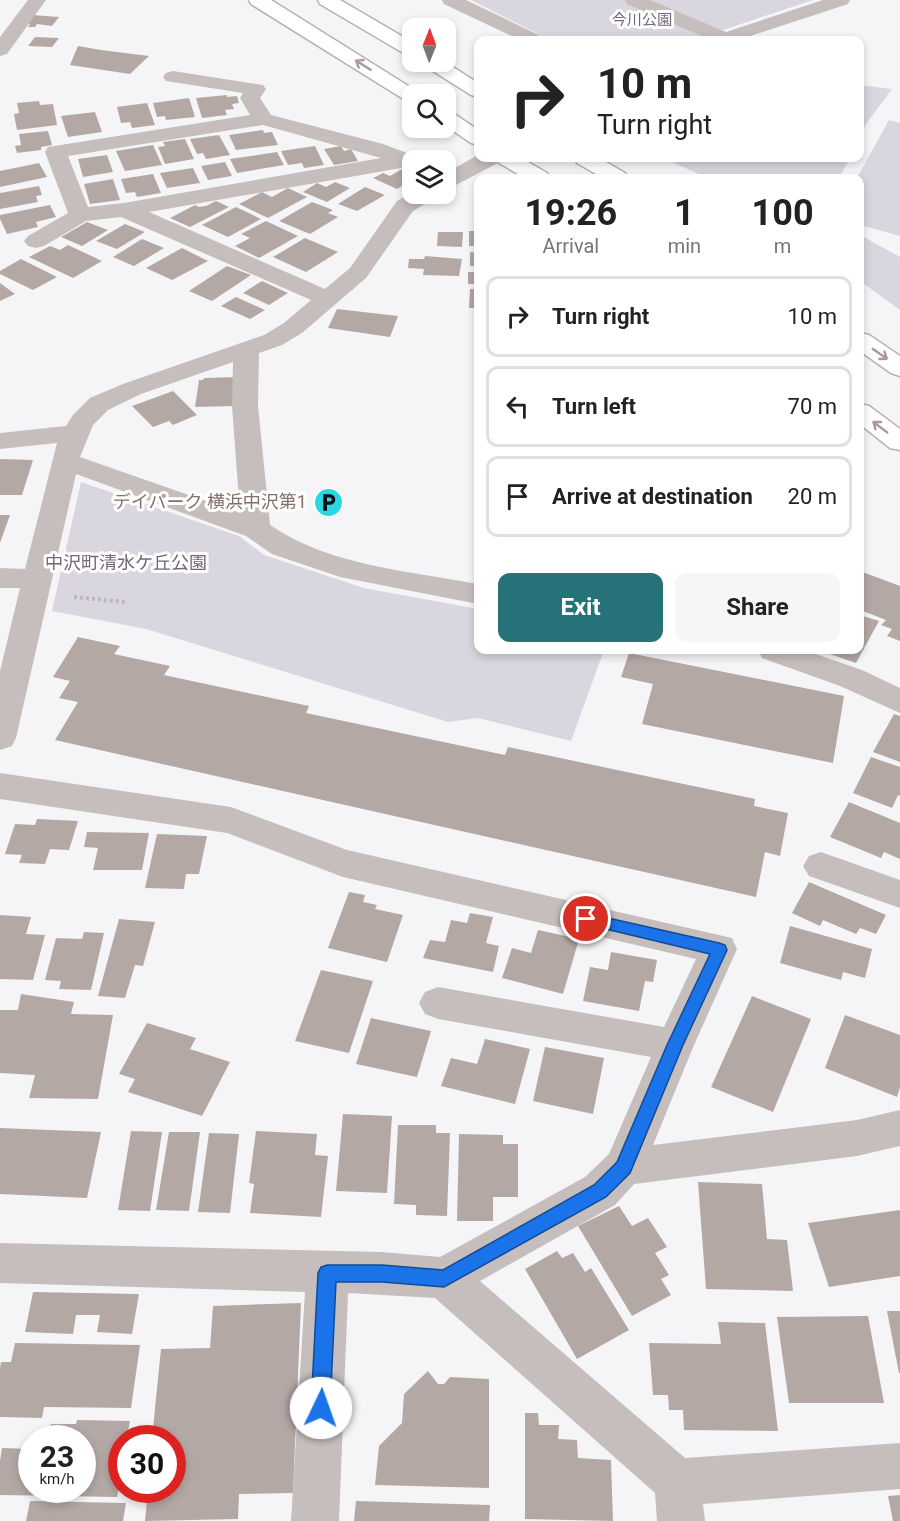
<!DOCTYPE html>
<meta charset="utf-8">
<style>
:root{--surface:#fff;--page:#f6f6f6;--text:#222;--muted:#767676;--line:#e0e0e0;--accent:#257379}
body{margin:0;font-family:Roboto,"Noto Sans JP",sans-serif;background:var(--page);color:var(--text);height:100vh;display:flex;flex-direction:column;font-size:22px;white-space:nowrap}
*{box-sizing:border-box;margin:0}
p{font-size:20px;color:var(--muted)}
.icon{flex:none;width:33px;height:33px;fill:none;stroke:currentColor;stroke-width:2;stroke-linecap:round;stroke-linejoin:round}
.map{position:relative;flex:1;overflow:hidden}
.drawer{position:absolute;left:474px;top:174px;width:390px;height:480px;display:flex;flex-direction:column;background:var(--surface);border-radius:12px;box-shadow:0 3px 9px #0003}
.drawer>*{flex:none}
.top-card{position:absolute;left:474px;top:36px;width:390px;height:126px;border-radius:12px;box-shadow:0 3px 9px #0003;background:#fff;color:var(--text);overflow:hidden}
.needle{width:39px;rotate:1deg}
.controls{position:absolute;left:402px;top:18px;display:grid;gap:12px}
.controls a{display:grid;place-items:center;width:54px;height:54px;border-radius:12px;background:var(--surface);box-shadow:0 3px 9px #0003;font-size:30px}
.speed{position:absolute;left:18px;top:1425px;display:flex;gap:12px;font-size:30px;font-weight:700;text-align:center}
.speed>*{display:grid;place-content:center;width:78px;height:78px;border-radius:50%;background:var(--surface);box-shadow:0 3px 9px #0003;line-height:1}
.speed small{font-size:15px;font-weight:400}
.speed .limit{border:9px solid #d22;background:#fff;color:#111}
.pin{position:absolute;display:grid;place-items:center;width:51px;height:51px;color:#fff;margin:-26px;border:3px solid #fff;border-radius:50%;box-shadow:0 2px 6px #0007}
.me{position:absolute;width:66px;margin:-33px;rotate:3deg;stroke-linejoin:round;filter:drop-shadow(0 0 4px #0008)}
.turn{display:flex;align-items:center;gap:21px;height:126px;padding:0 24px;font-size:27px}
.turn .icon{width:78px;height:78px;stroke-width:2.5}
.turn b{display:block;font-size:42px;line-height:51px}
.eta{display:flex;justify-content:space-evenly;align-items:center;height:102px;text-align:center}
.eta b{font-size:36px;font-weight:700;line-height:42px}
.action{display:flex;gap:12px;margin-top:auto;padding:12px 24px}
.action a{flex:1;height:69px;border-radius:12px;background:var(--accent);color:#fff;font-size:24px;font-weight:700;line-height:69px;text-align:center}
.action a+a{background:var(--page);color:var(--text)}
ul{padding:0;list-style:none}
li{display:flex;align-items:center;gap:18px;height:81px;margin:0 12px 9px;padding:0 12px;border:3px solid var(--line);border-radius:12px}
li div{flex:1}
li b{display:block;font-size:22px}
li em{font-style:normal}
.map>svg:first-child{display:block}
</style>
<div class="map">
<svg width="900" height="1521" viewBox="0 0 900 1521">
<rect width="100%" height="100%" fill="#f5f5f8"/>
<!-- green -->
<g fill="#dad6df">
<polygon points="471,0 813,0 693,40 550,40"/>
<polygon points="860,85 892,89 866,124 860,137"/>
<polygon points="889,120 900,123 900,236 860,225 860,178 857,178"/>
<polygon points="663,158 850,158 839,178 708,178"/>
<polygon points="860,235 900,257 900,310 860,281"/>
<polygon points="81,482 239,536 264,555 364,588 478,609 478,650 604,650 571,741 478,718 448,722 146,629 52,611"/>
</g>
<!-- building -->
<g fill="#b4a8a5">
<polygon points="32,15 59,17 52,26 37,24 35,27 28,27 30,24 25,24"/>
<polygon points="35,37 59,38 52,47 28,46"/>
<polygon points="78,46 101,50 149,56 130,74 70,65"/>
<polygon points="227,95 227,97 237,96 239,103 232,104 234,109 225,110 227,115 202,118 196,98"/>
<polygon points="189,98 195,117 166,120 165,116 157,117 153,103"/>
<polygon points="39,101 40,105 53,104 57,125 17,130 14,114 19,113 17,103"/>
<polygon points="147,103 155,125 132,128 130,122 121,123 117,107"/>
<polygon points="95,112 102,132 68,137 61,116"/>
<polygon points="263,130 264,133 272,132 278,145 236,150 229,135"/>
<polygon points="48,131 52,145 41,147 41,150 17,153 15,146 21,145 19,134"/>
<polygon points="219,135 230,155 206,159 203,153 197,154 190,139"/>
<polygon points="185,139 194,159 165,164 158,147 165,146 163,142"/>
<polygon points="153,145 162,165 125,171 116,151"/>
<polygon points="315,146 324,165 304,168 302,163 288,165 281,151"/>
<polygon points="341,146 344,151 351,149 358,161 334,165 324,149"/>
<polygon points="277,152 284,165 237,173 230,159"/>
<polygon points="107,155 113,172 83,177 78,159"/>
<polygon points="225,162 232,176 208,180 201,166"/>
<polygon points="39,163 47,177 0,187 0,171"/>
<polygon points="193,168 200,183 167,188 160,173"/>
<polygon points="402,169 412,173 412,180 397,189 373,178 383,173 390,176"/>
<polygon points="153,174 161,193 137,197 135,192 126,193 121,179"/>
<polygon points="113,179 120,200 90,204 84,184"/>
<polygon points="335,182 350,188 327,202 303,192 317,183 326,187"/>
<polygon points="39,186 42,195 36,196 38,202 0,209 0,193"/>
<polygon points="365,187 385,195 357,211 338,204"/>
<polygon points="288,188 307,197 268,218 239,204 262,192 272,197"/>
<polygon points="216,201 229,207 190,227 170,218 195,205 199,207 206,206"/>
<polygon points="312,202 333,210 328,213 338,217 310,234 279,221"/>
<polygon points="50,205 56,217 36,222 38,227 7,234 0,219 0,215"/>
<polygon points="236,207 261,219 228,237 202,225"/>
<polygon points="266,221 298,236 259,258 235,246 250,238 241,234"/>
<polygon points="87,222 108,230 82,246 61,237"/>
<polygon points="125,224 145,232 117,249 96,241"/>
<rect x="469" y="231" width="9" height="15"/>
<polygon points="438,232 463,232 462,247 437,246"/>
<polygon points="305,238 338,252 306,272 273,257"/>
<polygon points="142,239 164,248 134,266 113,257"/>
<polygon points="68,245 102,261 73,278 29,257 50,246 60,250"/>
<polygon points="182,248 208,261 172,280 146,268"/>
<polygon points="470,252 478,253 478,266 470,266"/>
<polygon points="425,256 462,259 459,276 423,275 424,269 408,268 409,259 424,259"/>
<polygon points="21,259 57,277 33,290 0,274 0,271"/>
<polygon points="227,266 251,275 212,301 189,291"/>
<rect x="468" y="272" width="10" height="12"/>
<polygon points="262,281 288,293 269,305 243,293"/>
<polygon points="0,283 15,294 0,301"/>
<polygon points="470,289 478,289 478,308 469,308"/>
<polygon points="236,297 265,310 250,319 221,306"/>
<polygon points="337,309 398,316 390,337 328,328"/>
<polygon points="238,377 234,406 195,407 199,380 203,380 204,378"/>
<polygon points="173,391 197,415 173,425 169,421 153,427 132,406"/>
<polygon points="0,459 33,460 22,495 0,495"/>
<polygon points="0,515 10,515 0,543"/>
<polygon points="860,571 900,586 900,641 887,636 892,629 881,625 886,620 860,610"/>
<polygon points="860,615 879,621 856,663 818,650 860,650"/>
<polygon points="78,637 120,646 114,654 170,666 164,675 309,706 306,713 505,755 508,747 755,799 754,806 788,813 780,856 765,852 756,897 55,740 78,702 59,698 70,681 53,677"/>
<polygon points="629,653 844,696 833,763 642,724 653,684 621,677"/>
<polygon points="894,714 900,716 900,762 873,752"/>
<polygon points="871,757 900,767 900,796 898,795 892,808 853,793"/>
<polygon points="849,802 900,823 900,859 884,852 881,858 830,837"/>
<polygon points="37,819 78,821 69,850 50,849 45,864 19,863 22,855 5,854 15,824 35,825"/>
<polygon points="87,832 149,833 142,870 93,870 98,848 84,847"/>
<polygon points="157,834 207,836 199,874 186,874 184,889 145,888"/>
<polygon points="809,882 886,915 876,934 860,928 856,934 823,920 820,926 792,913"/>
<polygon points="349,892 365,895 363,902 377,905 375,909 403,915 387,962 328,948"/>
<polygon points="470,913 493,917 486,943 499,946 493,972 423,958 430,940 445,942 451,920 467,923"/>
<polygon points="0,915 31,917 26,934 45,935 33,980 0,979"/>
<polygon points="119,919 155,922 143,966 135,965 125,998 98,996"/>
<polygon points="790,926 872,949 865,978 843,972 841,980 780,963"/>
<polygon points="538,930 579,939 563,994 502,978 512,948 531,953"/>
<polygon points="84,932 104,933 91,990 59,989 61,981 45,980 56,938 82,939"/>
<polygon points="611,952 657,960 653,982 645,981 639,1011 583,1001 590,967 608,970"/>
<polygon points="321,970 373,981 349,1053 295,1041"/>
<polygon points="21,994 74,1002 71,1014 113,1015 98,1099 29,1098 35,1075 0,1073 0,1010 18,1010"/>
<polygon points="752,996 811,1019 773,1112 711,1087"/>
<polygon points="845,1015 900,1035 900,1087 897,1097 825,1068"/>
<polygon points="371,1018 431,1031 417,1077 356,1064"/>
<polygon points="147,1023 196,1038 190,1049 230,1062 202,1116 128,1092 135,1079 119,1074"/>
<polygon points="485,1039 530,1049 515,1104 441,1086 451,1058 477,1064"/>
<polygon points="545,1047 604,1058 593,1114 533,1101"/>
<polygon points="343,1114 392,1116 387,1193 336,1191"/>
<polygon points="398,1125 436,1125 436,1133 450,1133 447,1216 416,1215 416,1205 394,1204"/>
<polygon points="0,1128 101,1132 87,1198 0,1194"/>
<polygon points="131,1131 162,1132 150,1211 118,1210"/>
<polygon points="256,1131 317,1134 315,1155 328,1156 321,1217 250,1213 254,1184 249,1183"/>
<polygon points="169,1132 200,1132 189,1211 156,1210"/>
<polygon points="209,1133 239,1134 230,1213 198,1212"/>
<polygon points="459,1134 503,1135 503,1144 518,1144 518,1197 493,1197 493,1221 457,1221"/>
<polygon points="698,1182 762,1184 767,1239 787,1240 793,1291 706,1289"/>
<polygon points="619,1206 632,1226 648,1218 667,1247 655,1253 669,1275 661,1279 671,1295 632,1316 578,1226"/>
<polygon points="900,1210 900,1276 829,1287 808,1223"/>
<polygon points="557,1251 562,1258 573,1253 585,1272 591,1268 629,1330 577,1359 525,1269"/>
<polygon points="33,1292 139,1294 132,1334 97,1332 100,1315 76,1315 73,1334 25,1332"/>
<polygon points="301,1303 293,1493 239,1494 238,1519 145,1521 148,1490 172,1490 172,1438 152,1438 161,1349 210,1348 213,1306"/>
<polygon points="887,1311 900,1311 900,1373 899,1373"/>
<polygon points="868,1316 884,1403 789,1403 777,1317"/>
<polygon points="718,1322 765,1323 778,1431 684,1430 683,1410 669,1410 668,1395 653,1395 649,1343 721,1344"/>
<polygon points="15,1343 140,1345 131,1408 44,1407 42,1418 0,1417 0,1368 1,1362 11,1362"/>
<polygon points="428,1371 438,1384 444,1384 450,1377 489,1379 489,1488 375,1485 379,1446 402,1423 404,1394"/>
<polygon points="525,1413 538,1413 539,1425 559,1425 558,1439 577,1440 578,1458 611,1460 613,1521 525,1519"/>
<polygon points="77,1420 130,1421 127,1438 122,1438 122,1472 117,1497 0,1495 0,1461 2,1448 32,1449 32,1490 82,1490 82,1438 48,1438 51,1424 76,1424"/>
<polygon points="900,1495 900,1521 893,1521 888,1496"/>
<polygon points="30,1501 126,1503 123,1521 26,1521"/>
<polygon points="356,1501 490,1505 489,1521 354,1521"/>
</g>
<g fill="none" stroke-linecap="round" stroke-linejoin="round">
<defs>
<g id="highway">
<polygon points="249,0 271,0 421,94 412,94 412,102 405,100 251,4"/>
<polygon points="318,0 340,0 412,42 412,56 405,54 320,4"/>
<polygon points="423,62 445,62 478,83 478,97 471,95 425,66"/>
<polygon points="446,111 453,113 478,130 478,145 471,143 446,126"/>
<polygon points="497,158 521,158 547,173 550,178 525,178 499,163"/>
<polygon points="575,158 599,158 625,173 628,178 603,178 577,163"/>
<polygon points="860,333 869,335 900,356 900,376 891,373 860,351"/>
<polygon points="860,404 869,406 900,429 900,450 890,448 860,424"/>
</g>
</defs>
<!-- highway casing -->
<use href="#highway" stroke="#b8b2b0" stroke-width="3"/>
<!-- path -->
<polyline stroke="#bdb8b7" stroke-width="4" stroke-dasharray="3 3" stroke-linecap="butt" points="74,597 125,602"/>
<!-- minor -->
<g fill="#c5bebc" fill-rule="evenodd">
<polygon points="28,0 46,0 7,54 0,56 0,37"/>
<polygon points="442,0 466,0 541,36 544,40 520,40 444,4"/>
<polygon points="625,0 650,0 726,32 823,0 850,0 848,4 738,40 711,40 627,4"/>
<path d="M173,71L263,85L266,89L260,98L271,115L383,144L415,156L417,160H412V166L407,167L149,212L325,289L350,268L397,201L412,192L437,194L434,199L413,211L366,278L302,333L282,345L259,353L258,406L270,525C330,566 409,571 478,584V604L340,577L272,554L246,536L76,474L16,738L12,746L0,750V671L20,588H0V568L25,569L57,443L0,449V433L66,426L73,415L90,398L123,384L264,335L284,323L311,300L121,217L86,221L44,246L36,248L28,246L24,241L28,236L68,213L45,152L48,147L250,115L240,98L243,93L166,81L163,77L166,73ZM263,125L381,158L124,203L88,207L68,156ZM233,362L232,406L240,513L80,457L93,425L108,410L141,394Z"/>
<polygon points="478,155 478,158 501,158 498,163 454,186 446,187 446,173"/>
<polygon points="758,650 804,650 862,670 900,688 900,713 840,686 762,658"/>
<polygon points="0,773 231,807 347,850 732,938 737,949 694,1045 653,1145 857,1120 900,1110 900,1146 857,1156 634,1184 615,1205 480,1281 685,1458 900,1443 900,1489 703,1504 705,1521 657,1521 655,1493 435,1298 348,1293 339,1521 291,1521 305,1292 0,1283 0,1243 382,1252 440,1257 585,1177 609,1154 651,1057 438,1019 425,1014 419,1003 425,992 438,987 664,1027 696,959 343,877 227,833 0,799"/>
<polygon points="821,852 900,880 900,908 809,876 803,866 809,856"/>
</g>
<!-- highway -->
<use href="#highway" fill="#fff" fill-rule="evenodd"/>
</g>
<!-- one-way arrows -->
<defs><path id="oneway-shaft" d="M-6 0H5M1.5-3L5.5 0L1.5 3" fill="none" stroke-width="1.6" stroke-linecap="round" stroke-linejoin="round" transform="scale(1.5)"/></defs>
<g stroke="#aa9a95">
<use href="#oneway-shaft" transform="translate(363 65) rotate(-148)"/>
<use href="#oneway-shaft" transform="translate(880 354) rotate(35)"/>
<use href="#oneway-shaft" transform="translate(880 427) rotate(-143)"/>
</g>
<!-- route -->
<polygon fill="#1a73e8" stroke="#114b97" stroke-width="1.5" points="586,913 719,943 725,945 727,950 683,1045 630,1173 606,1197 444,1287 382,1282 336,1282 330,1408 327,1415 321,1418 314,1415 311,1408 318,1273 321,1267 327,1265 382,1265 443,1270 594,1185 617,1162 667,1045 710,954 581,923 579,919 581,915"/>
<!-- icons -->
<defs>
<symbol id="parking-disc" viewBox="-11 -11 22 22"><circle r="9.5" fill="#29d7e3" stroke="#fff"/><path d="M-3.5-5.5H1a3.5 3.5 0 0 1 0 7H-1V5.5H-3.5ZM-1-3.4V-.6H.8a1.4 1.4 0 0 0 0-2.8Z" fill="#111"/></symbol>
</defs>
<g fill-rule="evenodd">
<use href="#parking-disc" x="312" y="486" width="33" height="33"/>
</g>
<g text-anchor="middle" stroke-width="6" stroke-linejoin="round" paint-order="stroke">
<!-- far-park labels -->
<g font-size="15" fill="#74657d" stroke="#fff">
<text x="642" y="25">今川公園</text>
</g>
<!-- poi labels -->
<g font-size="18" fill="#866f67" stroke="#fff" text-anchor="end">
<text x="307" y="508">デイパーク 横浜中沢第1</text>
</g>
<!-- park labels -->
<g font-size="18" fill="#74657d" stroke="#fff">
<text x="126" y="569">中沢町清水ケ丘公園</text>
</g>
</g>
</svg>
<div class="controls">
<a><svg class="needle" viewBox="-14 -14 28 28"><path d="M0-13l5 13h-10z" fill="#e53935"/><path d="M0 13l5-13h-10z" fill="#767676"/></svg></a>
<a><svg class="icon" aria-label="search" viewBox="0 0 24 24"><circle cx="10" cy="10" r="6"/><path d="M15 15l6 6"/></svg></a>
<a><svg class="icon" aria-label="layers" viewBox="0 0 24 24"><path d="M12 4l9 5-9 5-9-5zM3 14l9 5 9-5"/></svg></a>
</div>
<div class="speed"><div>23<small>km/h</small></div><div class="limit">30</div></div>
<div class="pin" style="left:586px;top:919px;background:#d93025"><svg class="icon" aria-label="arrive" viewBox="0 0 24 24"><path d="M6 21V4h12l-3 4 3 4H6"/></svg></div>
<svg class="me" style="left:321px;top:1408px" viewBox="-20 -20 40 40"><circle r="19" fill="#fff"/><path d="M0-13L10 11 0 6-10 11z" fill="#1a73e8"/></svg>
<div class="top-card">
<div class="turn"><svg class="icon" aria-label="right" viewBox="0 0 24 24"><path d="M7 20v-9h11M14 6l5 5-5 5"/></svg><div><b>10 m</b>Turn right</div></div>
</div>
<section class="drawer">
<div class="eta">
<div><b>19:26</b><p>Arrival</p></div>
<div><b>1</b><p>min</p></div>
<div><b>100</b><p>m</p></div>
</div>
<ul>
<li><svg class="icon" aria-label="right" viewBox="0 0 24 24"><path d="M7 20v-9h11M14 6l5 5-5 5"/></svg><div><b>Turn right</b></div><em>10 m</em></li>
<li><svg class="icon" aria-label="left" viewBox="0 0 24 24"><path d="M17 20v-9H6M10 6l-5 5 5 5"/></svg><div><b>Turn left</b></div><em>70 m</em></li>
<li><svg class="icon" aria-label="arrive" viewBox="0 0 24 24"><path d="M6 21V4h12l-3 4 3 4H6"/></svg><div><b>Arrive at destination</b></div><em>20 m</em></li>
</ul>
<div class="action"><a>Exit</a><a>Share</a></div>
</section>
</div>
